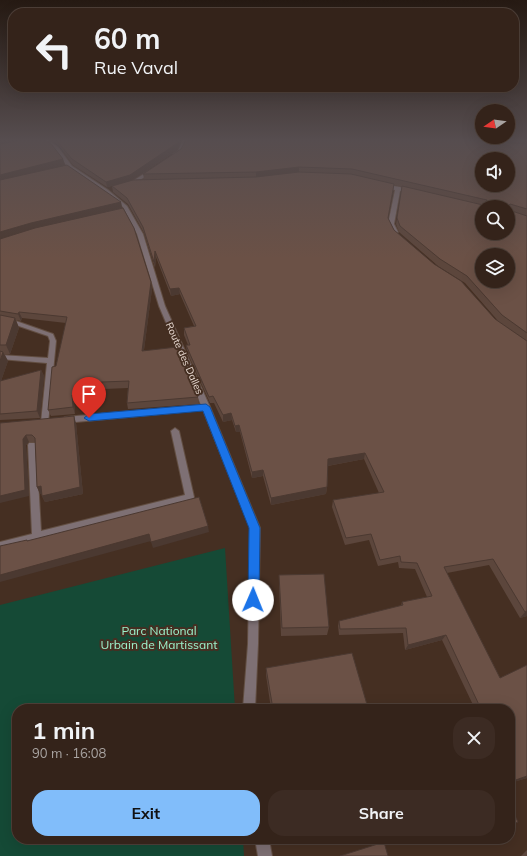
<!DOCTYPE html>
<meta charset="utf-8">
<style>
:root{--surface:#34231a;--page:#3c2b23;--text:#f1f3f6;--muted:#a9a4a2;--line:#4e4039;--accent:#81bdfa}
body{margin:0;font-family:Mulish,sans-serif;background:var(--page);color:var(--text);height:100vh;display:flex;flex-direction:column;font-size:15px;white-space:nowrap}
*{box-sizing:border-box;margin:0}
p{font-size:13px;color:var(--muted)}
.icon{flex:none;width:22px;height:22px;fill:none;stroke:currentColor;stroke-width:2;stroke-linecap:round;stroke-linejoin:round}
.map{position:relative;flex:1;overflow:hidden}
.side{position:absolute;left:12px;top:704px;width:503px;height:140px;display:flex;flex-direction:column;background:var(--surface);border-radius:16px;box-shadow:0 4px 16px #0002,0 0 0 1px var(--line)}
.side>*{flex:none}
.top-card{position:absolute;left:8px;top:8px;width:511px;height:84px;border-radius:16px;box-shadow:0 4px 16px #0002,0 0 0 1px var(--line);background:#34231a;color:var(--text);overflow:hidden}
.needle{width:26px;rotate:257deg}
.buttons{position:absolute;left:475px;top:104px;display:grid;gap:8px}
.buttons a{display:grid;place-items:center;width:40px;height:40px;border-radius:50%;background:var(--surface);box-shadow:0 4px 16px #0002,0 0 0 1px var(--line);font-size:20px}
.pin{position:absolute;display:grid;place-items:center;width:34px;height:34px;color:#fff;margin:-41px -17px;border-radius:50% 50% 50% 0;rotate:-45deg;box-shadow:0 0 4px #0007}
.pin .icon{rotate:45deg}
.me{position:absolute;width:44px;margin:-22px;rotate:1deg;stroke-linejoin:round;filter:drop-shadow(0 0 3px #0008)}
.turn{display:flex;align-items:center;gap:14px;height:84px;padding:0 20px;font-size:18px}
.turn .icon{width:52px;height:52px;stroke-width:2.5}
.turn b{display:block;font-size:28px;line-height:34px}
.round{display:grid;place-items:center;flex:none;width:42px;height:42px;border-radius:16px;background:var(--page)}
.head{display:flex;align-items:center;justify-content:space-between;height:68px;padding:0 20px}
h1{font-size:24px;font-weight:700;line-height:30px}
.primary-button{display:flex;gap:8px;margin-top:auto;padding:8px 20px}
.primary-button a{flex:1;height:46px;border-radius:16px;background:var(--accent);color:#111;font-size:16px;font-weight:700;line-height:46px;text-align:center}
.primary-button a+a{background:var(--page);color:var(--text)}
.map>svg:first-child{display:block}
</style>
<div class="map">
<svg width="527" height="856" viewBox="0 0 527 856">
<rect width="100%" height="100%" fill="#452f22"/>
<!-- green -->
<polygon fill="#154a36" points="225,548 235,709 17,709 17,839 243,839 244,856 0,856 0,605"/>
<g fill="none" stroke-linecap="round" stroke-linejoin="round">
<!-- river -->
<polygon fill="#102244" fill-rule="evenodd" points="56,140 89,140 86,145 48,157 0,168 0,154"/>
<defs>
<g id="street">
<polygon points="44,140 48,140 58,147 72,166 108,190 127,206 143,234 165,306 210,407 260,528 258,644 255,709 243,709 248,644 250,528 203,410 65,423 61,420 65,417 201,405 159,306 137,234 123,207 104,192 68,168 55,149"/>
<path d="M183,140H187C184,147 182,156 173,156V154L178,151Z"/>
<polygon points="150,170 154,171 132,185 128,184"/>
<polygon points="381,184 400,187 413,192 411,193 400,191 394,224 398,232 397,233 393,233 388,224 395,190 381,186"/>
<polygon points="0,318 16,321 53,334 56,341 48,424 42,424 41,422 47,363 0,359 0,355 48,358 50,341 48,336 13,324 0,322"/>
<polygon points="175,428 179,431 194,497 193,500 0,550 0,542 32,534 28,445 29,443 35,443 36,445 41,531 185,495 171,431"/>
<polygon points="255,839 269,839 272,856 258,856"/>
</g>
</defs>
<!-- street casing -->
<use href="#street" stroke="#624e42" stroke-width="2"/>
<!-- street -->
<use href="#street" fill="#7e7074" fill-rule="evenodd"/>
</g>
<!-- wall -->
<g fill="#5c463c" fill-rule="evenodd">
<polygon points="0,140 63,159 65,165 52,168 121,202 122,208 151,282 152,289 144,350 198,397 199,404 128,409 127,403 128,388 104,389 85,392 85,400 74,402 75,414 51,416 48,410 56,366 66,323 22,318 21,321 16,320 19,328 10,354 5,355 8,361 1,381 41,370 44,376 40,418 0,420"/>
<path d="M50,140H182L177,150L133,180L144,179L143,174L181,149L186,140H527V616L520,618L489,565L447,573L500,678L527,665V778L510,783V709H475L442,640L405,650L403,633L339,635L338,626L339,621L401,606L402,602L427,597L415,569L399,568L398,562L378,566L369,540L345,545L332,507L333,500L379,493L364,459L328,466L327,487L326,494L271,505L263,476L252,478L240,432H236L232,420L223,422L214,403H210L187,352L186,345H188L184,335V328L194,326L180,294L171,296L156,257L155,268L144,233L128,204L113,192L112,186L107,187L73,165L59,146ZM394,185L402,187L396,224L399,232L438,266L465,283L499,322L394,230L388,218Z"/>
<polygon points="0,423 76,423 83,494 45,502 42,496 42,493 40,494 37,487 35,442 29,442 26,445 29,496"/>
<polygon points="279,575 329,627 327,635 281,636 279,583"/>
<polygon points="266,668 368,708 367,709 271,709 266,675"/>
<polygon points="449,839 470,839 452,845"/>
<polygon points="527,850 527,856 521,856"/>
</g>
<!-- shaded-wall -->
<g fill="#4b3931">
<polygon points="0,140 35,140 0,144"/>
<polygon points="179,140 182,140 177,150 131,181 107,187 106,182"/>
<polygon points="63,159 65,165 0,181 0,175"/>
<polygon points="299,167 299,172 256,178 256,172"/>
<polygon points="121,202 122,208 0,239 0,232 31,223"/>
<polygon points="155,251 156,257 155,268 154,262"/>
<polygon points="151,282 152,289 143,357 142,351"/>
<polygon points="179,288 180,294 171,296 170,289"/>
<polygon points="19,312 22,318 21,321 18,314"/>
<polygon points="15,318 19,328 10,354 6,345"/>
<polygon points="3,352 8,361 1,381 0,380 0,361"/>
<polygon points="41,370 44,376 40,418 37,411"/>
<polygon points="102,382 104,389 85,392 85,400 74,402 75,414 73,407 72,395 83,385"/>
<polygon points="231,413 232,420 223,422 223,415"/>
<polygon points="74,416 76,423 83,494 45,502 42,496"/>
<polygon points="239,425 240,432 236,432 235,426"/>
<polygon points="26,435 29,442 26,445 29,496 0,503 0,496 23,439"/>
<polygon points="365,453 364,459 327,466 328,459"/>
<polygon points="263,470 263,476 252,478 252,472"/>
<polygon points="41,486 45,493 40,494 37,487"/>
<polygon points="327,487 326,494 271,505 271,498"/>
<polygon points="208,526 209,532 153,548 151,542"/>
<polygon points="149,534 151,541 0,582 0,575"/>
<polygon points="527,611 527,616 520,618 525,612"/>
<polygon points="446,635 442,640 405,650 408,645"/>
<polygon points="527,776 527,778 510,783 510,782"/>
<polygon points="468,839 470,839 452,845 456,843"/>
</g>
<!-- building -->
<g fill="#6b5146" stroke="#4b3931" fill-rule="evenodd">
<polygon points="21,140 46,140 52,145 63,159 0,175 0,144"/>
<polygon points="56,140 179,140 176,144 130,175 106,182 72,159"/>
<path d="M186,140H464L527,144V209L510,204L509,205V210L527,216V333L502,315L467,276L440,259L400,226L397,218L402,186L483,205L487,200L352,169L299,167L256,172L143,174L181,149ZM482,159H508V185H482ZM482,207H508V233H482ZM482,255H508V281H482Z"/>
<polygon points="67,165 121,202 31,223 0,232 0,180"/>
<polygon points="299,172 351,174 394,184 388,218 394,230 434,264 461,281 495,319 527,341 527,611 525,612 493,559 444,567 500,678 527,665 527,776 510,782 510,709 481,709 446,635 408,645 406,628 340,629 339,621 403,605 402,602 432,596 417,563 401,562 400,556 380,560 371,534 346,538 333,500 384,492 365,453 328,459 327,487 271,498 263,470 252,472 239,425 235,426 231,413 223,415 213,396 209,397 186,345 190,345 184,328 196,326 179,288 170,289 155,251 154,262 143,227 127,198 112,186 133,180 256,177"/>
<polygon points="123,208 134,228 151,282 142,351 177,347 198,397 127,403 129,381 102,382 83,385 83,394 72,395 73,407 48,410 52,367 56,366 67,317 19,312 18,314 0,311 0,239 35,228"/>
<polygon points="0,315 15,318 6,345 0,345"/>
<polygon points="0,351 3,352 0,361"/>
<polygon points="41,370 37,411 0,414 0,381"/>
<polygon points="74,416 80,487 42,496 41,486 37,487 35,438 32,435 26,435 23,439 25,490 0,496 0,423"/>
<polygon points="199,497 208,526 151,542 149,534 0,575 0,546 27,540 27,541"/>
<polygon points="324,574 329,627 282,628 279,575"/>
<polygon points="352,653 368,708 364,709 273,709 266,668"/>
<polygon points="510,805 518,822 510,825"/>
<polygon points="455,839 468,839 456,843"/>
<polygon points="384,842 388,856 340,856"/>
</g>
<!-- sky -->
<linearGradient id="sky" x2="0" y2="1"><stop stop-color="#261a13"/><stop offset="0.54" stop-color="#564d4f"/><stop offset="1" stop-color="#564d4f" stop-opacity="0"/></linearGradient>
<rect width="527" height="259" fill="url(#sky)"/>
<!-- route -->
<polygon fill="#1a73e8" stroke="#114b97" points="206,404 210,407 260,528 259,600 258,604 253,606 249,604 248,600 249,528 203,411 89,421 84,418 89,414"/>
<g text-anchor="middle" stroke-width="4" stroke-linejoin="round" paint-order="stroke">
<!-- street labels -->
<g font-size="10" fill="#e8dad2" stroke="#452f22">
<text transform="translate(185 358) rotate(66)" y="4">Route des Dalles</text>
</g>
<!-- near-park labels -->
<g font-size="12" fill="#9cf2cc" stroke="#452f22">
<text x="159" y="635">Parc National<tspan x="159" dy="14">Urbain de Martissant</tspan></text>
</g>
</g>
</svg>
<div class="buttons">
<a><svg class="needle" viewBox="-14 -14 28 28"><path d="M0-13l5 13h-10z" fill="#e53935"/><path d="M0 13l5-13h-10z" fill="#a9a4a2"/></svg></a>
<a><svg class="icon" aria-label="sound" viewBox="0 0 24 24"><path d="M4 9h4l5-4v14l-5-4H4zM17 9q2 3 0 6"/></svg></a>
<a><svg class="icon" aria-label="search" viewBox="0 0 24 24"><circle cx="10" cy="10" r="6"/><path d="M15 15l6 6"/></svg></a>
<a><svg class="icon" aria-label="layers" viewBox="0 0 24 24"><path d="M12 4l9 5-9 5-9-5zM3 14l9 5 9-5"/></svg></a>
</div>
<div class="pin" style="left:89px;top:418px;background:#d93025"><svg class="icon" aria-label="arrive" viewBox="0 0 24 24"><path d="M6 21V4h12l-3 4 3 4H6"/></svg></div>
<svg class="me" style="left:253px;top:600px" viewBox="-20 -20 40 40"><circle r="19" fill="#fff"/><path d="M0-13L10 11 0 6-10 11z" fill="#1a73e8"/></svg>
<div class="top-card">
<div class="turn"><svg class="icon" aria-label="left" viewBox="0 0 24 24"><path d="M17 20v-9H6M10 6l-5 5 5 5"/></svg><div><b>60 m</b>Rue Vaval</div></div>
</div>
<section class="side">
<div class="head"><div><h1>1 min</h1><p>90 m · 16:08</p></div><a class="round"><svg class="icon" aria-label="close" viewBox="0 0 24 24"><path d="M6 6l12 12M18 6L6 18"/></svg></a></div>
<div class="primary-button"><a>Exit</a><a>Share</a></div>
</section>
</div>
